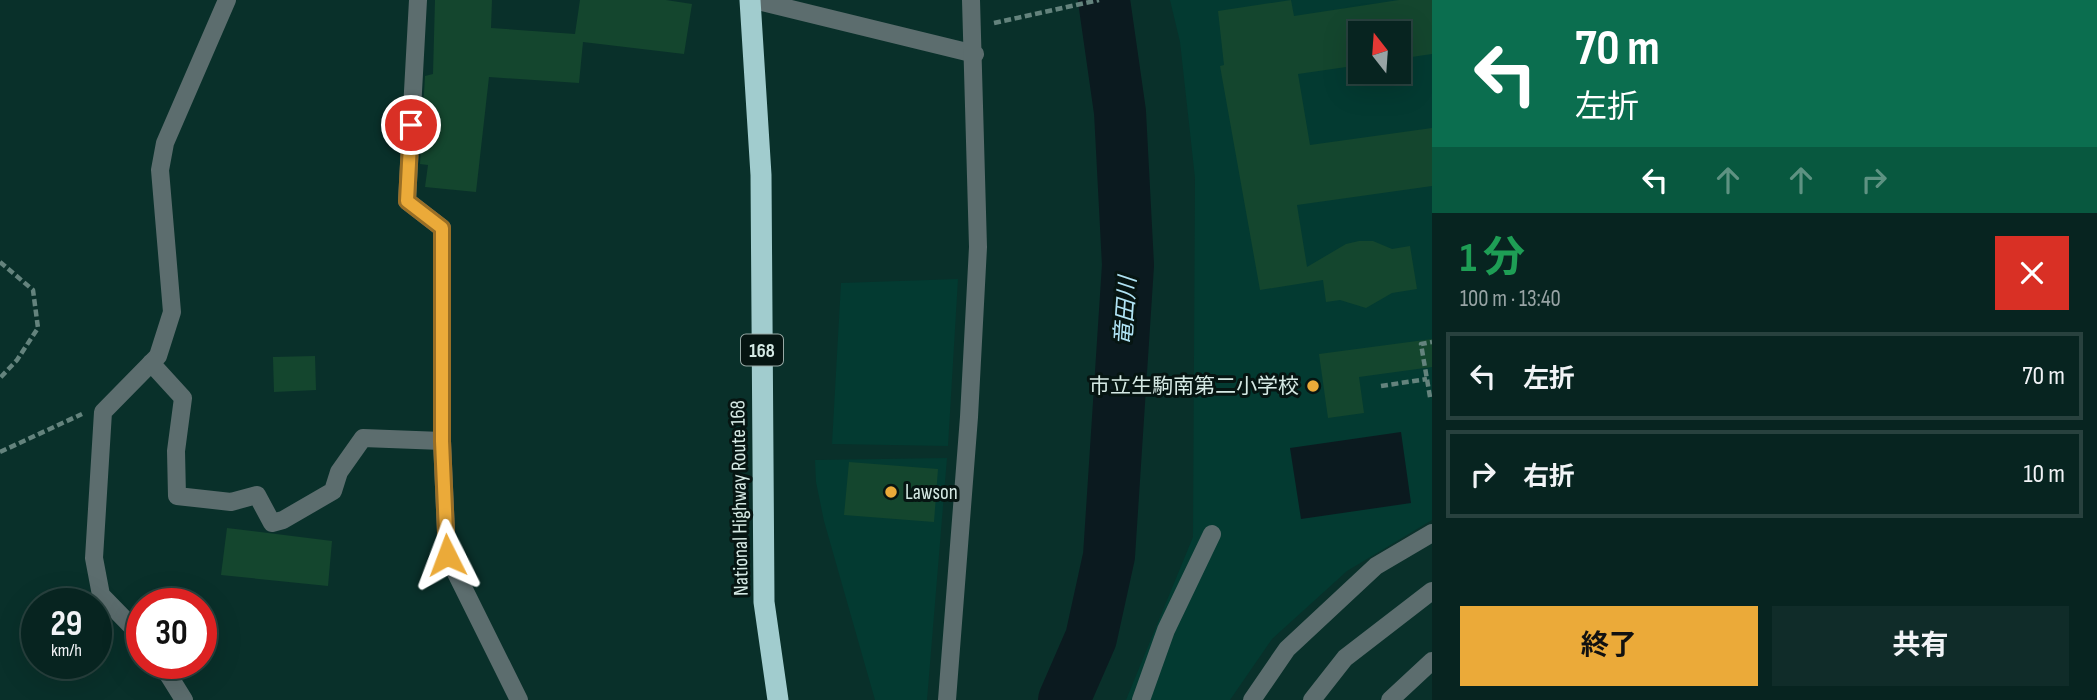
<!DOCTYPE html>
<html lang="ja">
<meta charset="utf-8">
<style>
:root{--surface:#072420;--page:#102c29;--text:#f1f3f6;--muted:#98a4a5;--line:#28413e;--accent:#ebaa39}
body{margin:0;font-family:"Sofia Sans Condensed","Noto Sans JP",sans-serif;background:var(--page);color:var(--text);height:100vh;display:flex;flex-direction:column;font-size:26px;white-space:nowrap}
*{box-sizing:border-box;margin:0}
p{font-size:23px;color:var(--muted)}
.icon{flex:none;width:38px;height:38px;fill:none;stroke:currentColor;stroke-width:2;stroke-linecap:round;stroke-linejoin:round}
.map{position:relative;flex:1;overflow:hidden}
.details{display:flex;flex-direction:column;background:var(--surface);width:665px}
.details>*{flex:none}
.guide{background:#0b6e4f;color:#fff;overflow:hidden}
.needle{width:46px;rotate:343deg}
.tools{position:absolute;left:1348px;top:21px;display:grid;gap:14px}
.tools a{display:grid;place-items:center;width:63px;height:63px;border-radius:0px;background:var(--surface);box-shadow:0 7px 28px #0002,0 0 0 2px var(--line);font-size:35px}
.speed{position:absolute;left:21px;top:588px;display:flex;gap:14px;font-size:35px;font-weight:700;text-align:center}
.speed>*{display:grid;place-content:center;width:91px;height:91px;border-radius:50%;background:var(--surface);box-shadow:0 7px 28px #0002,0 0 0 2px var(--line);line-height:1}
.speed small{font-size:18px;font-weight:400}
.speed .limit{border:10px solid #d22;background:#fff;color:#111}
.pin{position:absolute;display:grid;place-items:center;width:60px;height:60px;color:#fff;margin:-30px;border:4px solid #fff;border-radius:50%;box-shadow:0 2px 7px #0007}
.me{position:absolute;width:77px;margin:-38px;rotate:357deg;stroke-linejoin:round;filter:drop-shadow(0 0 5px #0008)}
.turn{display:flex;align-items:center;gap:24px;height:147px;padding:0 28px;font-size:32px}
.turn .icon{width:91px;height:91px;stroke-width:2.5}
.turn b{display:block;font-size:49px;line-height:60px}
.lanes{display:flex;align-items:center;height:66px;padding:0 28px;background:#0003;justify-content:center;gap:35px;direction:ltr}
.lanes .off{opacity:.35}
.round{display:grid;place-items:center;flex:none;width:74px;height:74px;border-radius:0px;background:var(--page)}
.summary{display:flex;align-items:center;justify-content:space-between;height:119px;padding:0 28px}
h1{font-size:42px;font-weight:700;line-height:52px;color:#1e9e55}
.button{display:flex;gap:14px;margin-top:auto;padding:14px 28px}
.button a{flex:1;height:80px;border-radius:0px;background:var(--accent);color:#111;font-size:28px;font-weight:700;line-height:80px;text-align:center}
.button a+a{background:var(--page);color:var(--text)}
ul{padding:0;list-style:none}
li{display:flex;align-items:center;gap:21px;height:88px;margin:0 14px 10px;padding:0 14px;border:4px solid var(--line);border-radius:0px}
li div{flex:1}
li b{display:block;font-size:26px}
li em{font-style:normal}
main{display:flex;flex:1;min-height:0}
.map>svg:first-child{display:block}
</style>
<main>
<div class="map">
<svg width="1432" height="700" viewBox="0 0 1432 700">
<rect width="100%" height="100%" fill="#09302a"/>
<!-- built -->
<g fill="#033a31" fill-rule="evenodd">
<path d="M1170,0H1432V520L1347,571L1272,639L1230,700H1126L1193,537L1195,178L1180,42ZM1360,33H1398V72H1360Z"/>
<polygon points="958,279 948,446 832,444 841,283"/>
<polygon points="947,458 927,700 875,700 824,521 816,482 815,460"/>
</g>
<!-- water -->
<polygon fill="#0b1a1f" points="1401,432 1411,503 1301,519 1290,448"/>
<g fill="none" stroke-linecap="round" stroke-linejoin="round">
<!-- river -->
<polyline stroke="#0b1a1f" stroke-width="52" points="1064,700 1091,638 1109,556 1128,265 1120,112 1104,0"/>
</g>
<!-- building -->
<g fill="#14462e">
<polygon points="435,0 492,0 491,28 575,34 580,0 666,0 692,4 684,54 583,42 579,83 489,77 476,192 425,187 428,165 420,164 425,76 433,74"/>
<polygon points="1291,0 1294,16 1399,0 1432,0 1432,54 1398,59 1398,33 1360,33 1360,65 1298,74 1310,145 1432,128 1432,186 1297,205 1307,267 1346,244 1359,241 1373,241 1392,249 1410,246 1417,289 1392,293 1366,308 1340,300 1326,302 1323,280 1260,290 1220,66 1224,65 1218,11"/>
<polygon points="1432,339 1432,367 1359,377 1364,413 1328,418 1319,354"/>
<polygon points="315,356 316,390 274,392 273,357"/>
<polygon points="849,462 938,469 934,522 844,515"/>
<polygon points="227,528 332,541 328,586 221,575"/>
</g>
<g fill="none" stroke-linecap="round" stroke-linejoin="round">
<!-- path -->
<g stroke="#64837d" stroke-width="4.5" stroke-dasharray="7 3.5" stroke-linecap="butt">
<polyline points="994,23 1099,0"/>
<polyline points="0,262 33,290 38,328 17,360 0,378"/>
<polyline points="1381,386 1427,379"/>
<polyline points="1430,397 1421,344 1432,342"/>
<polyline points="0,452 82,414"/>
</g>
<!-- minor -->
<g stroke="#5c6d6e" stroke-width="18">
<polyline points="418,0 407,201 442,228 442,441 447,555 519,700"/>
<polyline points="754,0 975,54"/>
<polyline points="151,363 183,398 176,451 177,496 231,502 257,495 272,523 283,520 333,491 339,472 363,438 442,441"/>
<polyline points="142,637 101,595 94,558 103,412 158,356 172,312 160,170 165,143 227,0"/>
<polyline points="161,663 184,700"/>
<polyline points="947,700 969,417 978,247 971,0"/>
<polyline points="1141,700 1166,630 1212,534"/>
<polyline points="1252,700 1287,649 1376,566 1432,533"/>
<polyline points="1312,700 1345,658 1432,591"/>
<polyline points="1390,700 1432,661"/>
</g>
<!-- highway -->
<polyline stroke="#a1ccce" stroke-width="21" points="750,0 761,175 764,602 778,700"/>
</g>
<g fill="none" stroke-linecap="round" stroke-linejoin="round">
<defs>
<polyline id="route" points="411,125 407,201 442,228 442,441 447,555"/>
</defs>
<!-- route casing -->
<use href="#route" stroke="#996e25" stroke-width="18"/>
<!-- route -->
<use href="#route" stroke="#ebaa39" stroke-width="12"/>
</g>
<!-- markers -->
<g fill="#ebaa39" stroke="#061512" stroke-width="2.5">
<circle cx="1313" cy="386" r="7"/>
<circle cx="891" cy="492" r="7"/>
</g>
<g text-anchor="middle" stroke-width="6" stroke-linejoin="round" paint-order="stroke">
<!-- shield labels -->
<rect fill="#061512" stroke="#97a9a5" stroke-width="2" x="741" y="334.5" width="42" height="31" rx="5"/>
<g font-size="19" font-weight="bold" fill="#d5e9e4">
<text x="762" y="357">168</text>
</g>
<!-- poi labels -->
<g font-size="21" fill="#d5e9e4" stroke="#061512" text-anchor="end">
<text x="1299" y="393">市立生駒南第二小学校</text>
<text x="905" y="499" text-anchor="start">Lawson</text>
</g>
<!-- street labels -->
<g font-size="21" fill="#d5e9e4" stroke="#061512">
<text transform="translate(739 498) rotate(-91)" y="7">National Highway Route 168</text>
</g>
<!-- water labels -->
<g font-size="23" font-style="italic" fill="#b0e3f4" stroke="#061512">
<text transform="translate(1125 311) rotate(-86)" y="8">竜田川</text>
</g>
</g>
</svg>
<div class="tools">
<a><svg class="needle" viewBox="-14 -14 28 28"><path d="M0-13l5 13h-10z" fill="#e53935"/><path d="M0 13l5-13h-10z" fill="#98a4a5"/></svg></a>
</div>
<div class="speed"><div>29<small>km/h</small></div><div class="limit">30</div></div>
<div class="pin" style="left:411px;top:125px;background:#d93025"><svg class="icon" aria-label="arrive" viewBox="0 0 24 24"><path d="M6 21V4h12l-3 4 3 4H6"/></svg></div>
<svg class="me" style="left:447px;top:555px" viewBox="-20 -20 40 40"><path d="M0-17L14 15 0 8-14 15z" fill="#ebaa39" stroke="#fff" stroke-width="4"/></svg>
</div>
<section class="details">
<div class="guide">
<div class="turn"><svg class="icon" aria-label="left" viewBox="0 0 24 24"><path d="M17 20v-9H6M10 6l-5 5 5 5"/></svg><div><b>70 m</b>左折</div></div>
<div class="lanes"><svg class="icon" aria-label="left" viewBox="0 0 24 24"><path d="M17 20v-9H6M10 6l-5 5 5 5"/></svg><svg class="icon off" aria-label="ahead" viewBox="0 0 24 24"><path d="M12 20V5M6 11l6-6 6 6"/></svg><svg class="icon off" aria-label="ahead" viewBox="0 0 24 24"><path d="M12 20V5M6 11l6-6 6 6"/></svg><svg class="icon off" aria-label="right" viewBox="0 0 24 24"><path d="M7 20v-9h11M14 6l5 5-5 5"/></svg></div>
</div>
<div class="summary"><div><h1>1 分</h1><p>100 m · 13:40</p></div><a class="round" style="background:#d93025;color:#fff"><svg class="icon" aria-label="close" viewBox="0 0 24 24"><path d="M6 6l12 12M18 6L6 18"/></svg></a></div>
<ul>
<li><svg class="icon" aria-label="left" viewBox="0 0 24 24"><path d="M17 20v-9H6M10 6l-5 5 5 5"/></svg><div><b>左折</b></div><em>70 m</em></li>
<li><svg class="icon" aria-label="right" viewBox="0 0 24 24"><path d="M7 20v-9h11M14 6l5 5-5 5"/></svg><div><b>右折</b></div><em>10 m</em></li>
</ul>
<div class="button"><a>終了</a><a>共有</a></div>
</section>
</main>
